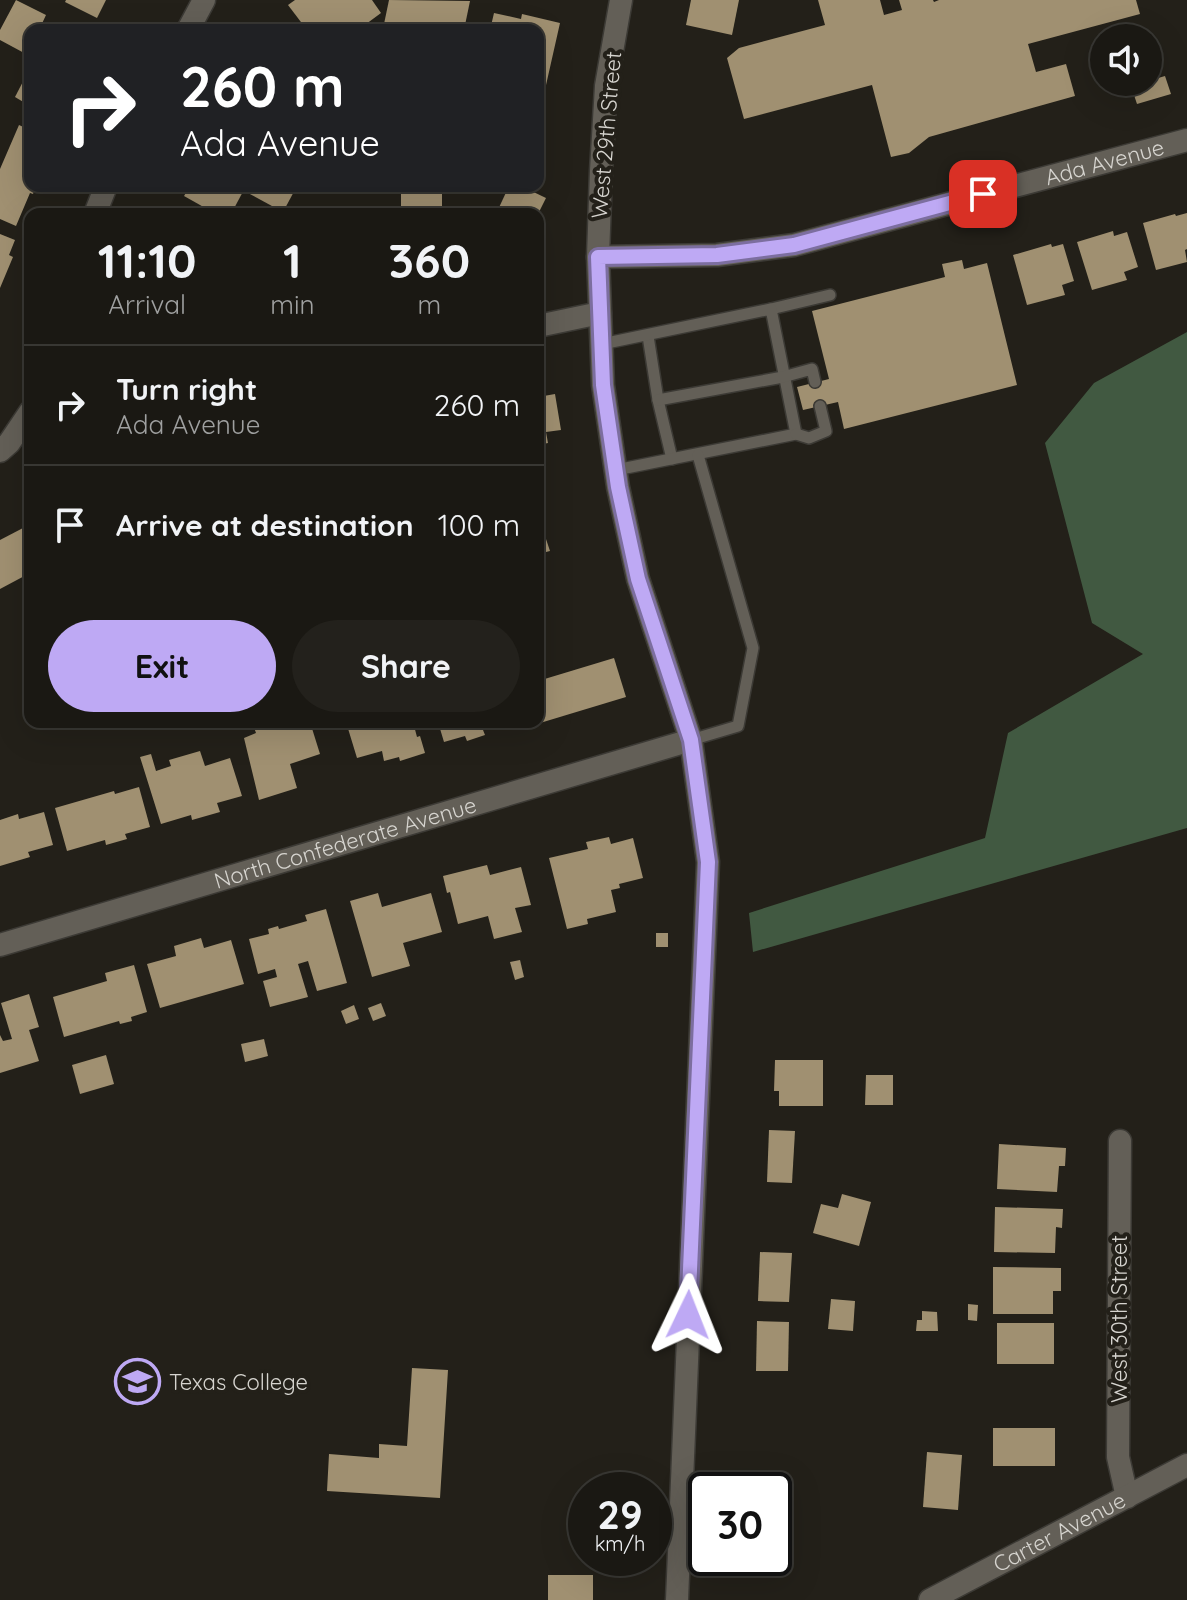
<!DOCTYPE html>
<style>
:root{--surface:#1a1813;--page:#23211c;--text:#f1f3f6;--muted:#9fa0a0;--line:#383733;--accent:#bea9f4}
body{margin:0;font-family:Quicksand,sans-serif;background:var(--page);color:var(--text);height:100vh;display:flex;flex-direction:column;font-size:30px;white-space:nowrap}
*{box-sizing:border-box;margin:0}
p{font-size:26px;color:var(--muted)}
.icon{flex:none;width:44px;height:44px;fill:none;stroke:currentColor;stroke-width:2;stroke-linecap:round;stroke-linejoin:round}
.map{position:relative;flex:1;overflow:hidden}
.panel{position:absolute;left:24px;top:208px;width:520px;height:520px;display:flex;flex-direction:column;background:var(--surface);border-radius:16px;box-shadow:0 8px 32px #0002,0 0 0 2px var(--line)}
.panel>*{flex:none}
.banner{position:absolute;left:24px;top:24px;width:520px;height:168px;border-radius:16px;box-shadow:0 8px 32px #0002,0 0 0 2px var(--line);background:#202124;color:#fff;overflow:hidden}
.fabs{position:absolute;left:1090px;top:24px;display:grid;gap:16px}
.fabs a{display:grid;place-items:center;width:72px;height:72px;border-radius:50%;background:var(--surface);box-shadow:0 8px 32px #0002,0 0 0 2px var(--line);font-size:40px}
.speed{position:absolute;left:568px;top:1472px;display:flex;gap:16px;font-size:40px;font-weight:700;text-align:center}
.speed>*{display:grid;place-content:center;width:104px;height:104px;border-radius:50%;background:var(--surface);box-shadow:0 8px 32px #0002,0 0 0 2px var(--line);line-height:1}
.speed small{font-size:20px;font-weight:400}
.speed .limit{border:4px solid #111;border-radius:12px;background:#fff;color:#111}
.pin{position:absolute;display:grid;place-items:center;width:68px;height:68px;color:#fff;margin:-34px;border-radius:16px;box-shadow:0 4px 12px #0006}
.me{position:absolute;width:88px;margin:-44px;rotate:2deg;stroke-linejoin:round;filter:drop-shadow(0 0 6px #0008)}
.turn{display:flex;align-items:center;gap:28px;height:168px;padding:0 24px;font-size:36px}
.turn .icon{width:104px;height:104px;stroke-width:2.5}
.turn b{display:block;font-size:56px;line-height:68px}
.eta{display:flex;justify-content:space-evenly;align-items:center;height:136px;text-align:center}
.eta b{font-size:48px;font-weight:700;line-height:56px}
.cta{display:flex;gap:16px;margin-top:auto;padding:16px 24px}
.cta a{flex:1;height:92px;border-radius:48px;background:var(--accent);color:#111;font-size:32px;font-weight:700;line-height:92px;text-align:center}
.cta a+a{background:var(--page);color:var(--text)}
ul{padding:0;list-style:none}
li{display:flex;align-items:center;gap:24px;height:120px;padding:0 24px;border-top:2px solid var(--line)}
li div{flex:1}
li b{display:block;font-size:30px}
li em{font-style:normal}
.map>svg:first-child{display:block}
</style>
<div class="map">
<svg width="1187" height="1600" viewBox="0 0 1187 1600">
<rect width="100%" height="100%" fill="#232019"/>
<!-- forest -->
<polygon fill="#415941" points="1187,332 1187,828 753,952 749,913 985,838 1008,733 1143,654 1092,623 1045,443 1094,383"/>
<!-- building -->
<g fill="#a09071">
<polygon points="16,0 46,15 39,30 30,30 30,47 26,54 0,40 0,30"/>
<polygon points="66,0 106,0 97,18 65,2"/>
<polygon points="295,0 372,0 381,13 358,30 307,30 288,5"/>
<polygon points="389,0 470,1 464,30 410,30 384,24"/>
<polygon points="691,0 739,0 732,35 686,25"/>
<polygon points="818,0 880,0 884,15 902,10 899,0 933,0 934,2 939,0 1136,0 1140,14 1028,44 1036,72 1066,64 1075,96 929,137 909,153 891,157 872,85 744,119 727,58 739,48 825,25"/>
<polygon points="494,13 521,19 522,14 560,23 544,94 538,93 538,30 490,30"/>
<polygon points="30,68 30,106 15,97"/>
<polygon points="1165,76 1171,94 1137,104 1131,86"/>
<polygon points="19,125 30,130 30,186 36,186 33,194 30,193 16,226 0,219 0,169"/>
<polygon points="190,186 246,186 231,214 216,214 184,196"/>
<polygon points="252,186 297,186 283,212 248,193"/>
<rect x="401" y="186" width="41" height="28"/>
<polygon points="509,186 521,186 546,198 538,214 496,214"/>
<polygon points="1187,213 1187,249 1185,250 1187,262 1156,270 1143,223 1175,214 1176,216"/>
<polygon points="1113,231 1114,236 1127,232 1138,267 1124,272 1127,280 1092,290 1077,242"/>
<polygon points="0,234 15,240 9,255 13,257 0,288"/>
<polygon points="1051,244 1052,247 1063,244 1074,281 1062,285 1065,295 1027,305 1013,255"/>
<polygon points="962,260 964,269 987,263 1017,385 844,429 838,402 803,410 797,387 829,379 812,311 945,277 942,264"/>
<polygon points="555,394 561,430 546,432 548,443 538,445 538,397"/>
<polygon points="23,528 30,542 30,573 0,589 0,540"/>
<polygon points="546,539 550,551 538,554 538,541"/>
<polygon points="614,658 626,697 540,723 538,681"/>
<polygon points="252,722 279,722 280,726 294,722 310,722 320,754 290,764 297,788 259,800 244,738 256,733"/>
<polygon points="346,722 413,722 417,737 420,736 425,753 400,761 399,757 384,761 382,751 357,758"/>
<polygon points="438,722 509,722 509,723 483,730 485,735 467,741 465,736 444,742"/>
<polygon points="200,751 205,766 230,758 242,796 217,803 220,812 192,820 191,815 161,824 140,757 151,754 156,771 171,766 169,760"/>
<polygon points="139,787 150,827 125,834 127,839 106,845 105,840 67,851 55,808 114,791 115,794"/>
<polygon points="44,812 53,845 28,852 30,857 0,866 0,820 18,814 19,819"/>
<polygon points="609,837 611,844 633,838 643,878 619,884 620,888 611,890 616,912 587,919 588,924 567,929 549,858 588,849 586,842"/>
<polygon points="487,865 490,875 521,867 531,905 515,908 522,932 494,939 488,916 458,924 450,892 447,893 443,876"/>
<polygon points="378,893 382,907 431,893 442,932 403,943 410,966 372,977 350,901"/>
<polygon points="326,909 347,983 317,991 308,961 298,964 308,997 270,1007 263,981 277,977 275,969 258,974 249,939 269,934 268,929 278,926 279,929 307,921 305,915"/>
<rect x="656" y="933" width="12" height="14"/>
<polygon points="201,938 204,948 231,940 244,984 160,1008 147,964 176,956 174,946"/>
<polygon points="520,960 524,977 515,980 510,962"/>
<polygon points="134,965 147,1012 131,1017 132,1021 120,1024 119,1021 64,1037 53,997 107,981 105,973"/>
<polygon points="29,994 39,1027 29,1030 39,1061 0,1073 0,1035 3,1041 12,1039 1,1003"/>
<polygon points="381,1003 386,1016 373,1021 368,1008"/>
<polygon points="354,1005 359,1019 346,1024 341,1011"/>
<polygon points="264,1039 268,1056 245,1062 241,1044"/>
<polygon points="106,1055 114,1084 80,1094 72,1065"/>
<polygon points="775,1060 823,1060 823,1106 779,1106 779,1091 774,1091"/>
<polygon points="866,1075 893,1075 893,1105 865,1105"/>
<polygon points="769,1130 795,1131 792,1183 767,1182"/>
<polygon points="999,1144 1066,1148 1065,1166 1059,1166 1057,1192 997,1189"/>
<polygon points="842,1194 871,1202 859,1246 813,1233 821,1204 838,1208"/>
<polygon points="995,1207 1063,1209 1062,1228 1056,1227 1055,1253 994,1252"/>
<polygon points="760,1252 792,1253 789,1302 758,1301"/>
<polygon points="993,1267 1061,1268 1061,1291 1053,1291 1053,1314 993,1314"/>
<polygon points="831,1299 855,1301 853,1331 828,1329"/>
<polygon points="968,1304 978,1305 977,1321 968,1320"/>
<polygon points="922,1311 937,1312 938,1331 916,1331 917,1320 922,1320"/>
<polygon points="757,1321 789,1322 788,1371 756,1371"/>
<rect x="997" y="1323" width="57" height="41"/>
<polygon points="412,1368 448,1370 440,1498 327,1491 329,1454 379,1458 379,1444 407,1446"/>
<rect x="993" y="1428" width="62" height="38"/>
<polygon points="927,1452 962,1455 958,1510 923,1507"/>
<rect x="548" y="1575" width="45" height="25"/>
</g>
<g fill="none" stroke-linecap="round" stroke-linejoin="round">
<defs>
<g id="lane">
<polyline points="771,309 830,295"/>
<polyline points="648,336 658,400 672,459"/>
<polyline points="602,344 771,309 796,434 616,470"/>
<polyline points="658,400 783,377 812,369 815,382"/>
<polyline points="796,434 809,438 826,431 820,406"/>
<polyline points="691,740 738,726 753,648 698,455"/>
</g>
<g id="street">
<polyline points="621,0 606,86 601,171 598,257 603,385 618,487 638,579 691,740 708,862 677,1600"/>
<polyline points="188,30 204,0"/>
<polyline points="95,214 106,186"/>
<path id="s1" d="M598,257L717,255L794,245L1187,140"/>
<polyline points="538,326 600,313"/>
<polyline points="0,451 9,443 30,412"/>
<path id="s2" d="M0,945L691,740"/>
<polyline points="1120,1141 1118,1457 1127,1497"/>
<path id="s3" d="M930,1600L1187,1465"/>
</g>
</defs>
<!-- lane casing -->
<use href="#lane" stroke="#3c3a35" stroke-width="14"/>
<!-- street casing -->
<use href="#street" stroke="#3c3a35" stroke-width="25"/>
<!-- lane -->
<use href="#lane" stroke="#635f57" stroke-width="11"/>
<!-- street -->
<use href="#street" stroke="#635f57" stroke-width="22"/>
</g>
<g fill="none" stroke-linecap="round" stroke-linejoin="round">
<defs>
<polyline id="route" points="688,1315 708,862 691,740 638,579 618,487 603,385 598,257 717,255 794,245 983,194"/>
</defs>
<!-- route casing -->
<use href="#route" stroke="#7c6e9f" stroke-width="20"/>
<!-- route -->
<use href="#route" stroke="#bea9f4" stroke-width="14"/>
</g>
<!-- icons -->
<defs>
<symbol id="university-ring" viewBox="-11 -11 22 22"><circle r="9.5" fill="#232019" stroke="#bea9f4" stroke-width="1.5"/><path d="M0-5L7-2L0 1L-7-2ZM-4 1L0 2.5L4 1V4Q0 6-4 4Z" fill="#bea9f4"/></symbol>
</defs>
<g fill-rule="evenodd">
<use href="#university-ring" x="112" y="1356" width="51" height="51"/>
</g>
<g text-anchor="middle" stroke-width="8" stroke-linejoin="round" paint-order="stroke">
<!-- street labels -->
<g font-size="22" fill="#d6d4cf" stroke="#232019">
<text transform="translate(606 135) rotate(-85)" y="8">West 29th Street</text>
<text dy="8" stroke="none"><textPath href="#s1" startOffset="518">Ada Avenue</textPath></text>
<text dy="8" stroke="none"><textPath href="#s2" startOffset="360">North Confederate Avenue</textPath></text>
<text transform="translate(1119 1319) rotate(-90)" y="8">West 30th Street</text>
<text dy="8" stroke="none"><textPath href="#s3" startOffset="146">Carter Avenue</textPath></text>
</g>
<!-- poi labels -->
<g font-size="22" fill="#d6d4cf" stroke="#232019" text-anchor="start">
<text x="169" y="1390">Texas College</text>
</g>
</g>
</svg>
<div class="fabs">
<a><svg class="icon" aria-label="sound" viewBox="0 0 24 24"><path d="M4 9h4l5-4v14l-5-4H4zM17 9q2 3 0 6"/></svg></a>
</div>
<div class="speed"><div>29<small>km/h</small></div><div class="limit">30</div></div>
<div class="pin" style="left:983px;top:194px;background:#d93025"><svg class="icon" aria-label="arrive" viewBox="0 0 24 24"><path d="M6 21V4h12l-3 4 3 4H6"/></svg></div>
<svg class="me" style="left:688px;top:1315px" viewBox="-20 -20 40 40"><path d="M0-17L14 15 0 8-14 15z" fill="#bea9f4" stroke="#fff" stroke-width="4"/></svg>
<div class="banner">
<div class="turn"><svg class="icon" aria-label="right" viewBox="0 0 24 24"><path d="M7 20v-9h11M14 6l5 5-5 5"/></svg><div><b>260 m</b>Ada Avenue</div></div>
</div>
<section class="panel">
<div class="eta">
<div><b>11:10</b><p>Arrival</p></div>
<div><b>1</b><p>min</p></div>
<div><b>360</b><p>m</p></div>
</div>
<ul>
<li><svg class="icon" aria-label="right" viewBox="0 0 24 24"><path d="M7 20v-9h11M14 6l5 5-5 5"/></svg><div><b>Turn right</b><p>Ada Avenue</p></div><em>260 m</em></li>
<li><svg class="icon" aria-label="arrive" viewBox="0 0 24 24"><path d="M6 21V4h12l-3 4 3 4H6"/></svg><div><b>Arrive at destination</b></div><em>100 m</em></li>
</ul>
<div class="cta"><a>Exit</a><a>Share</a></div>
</section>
</div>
